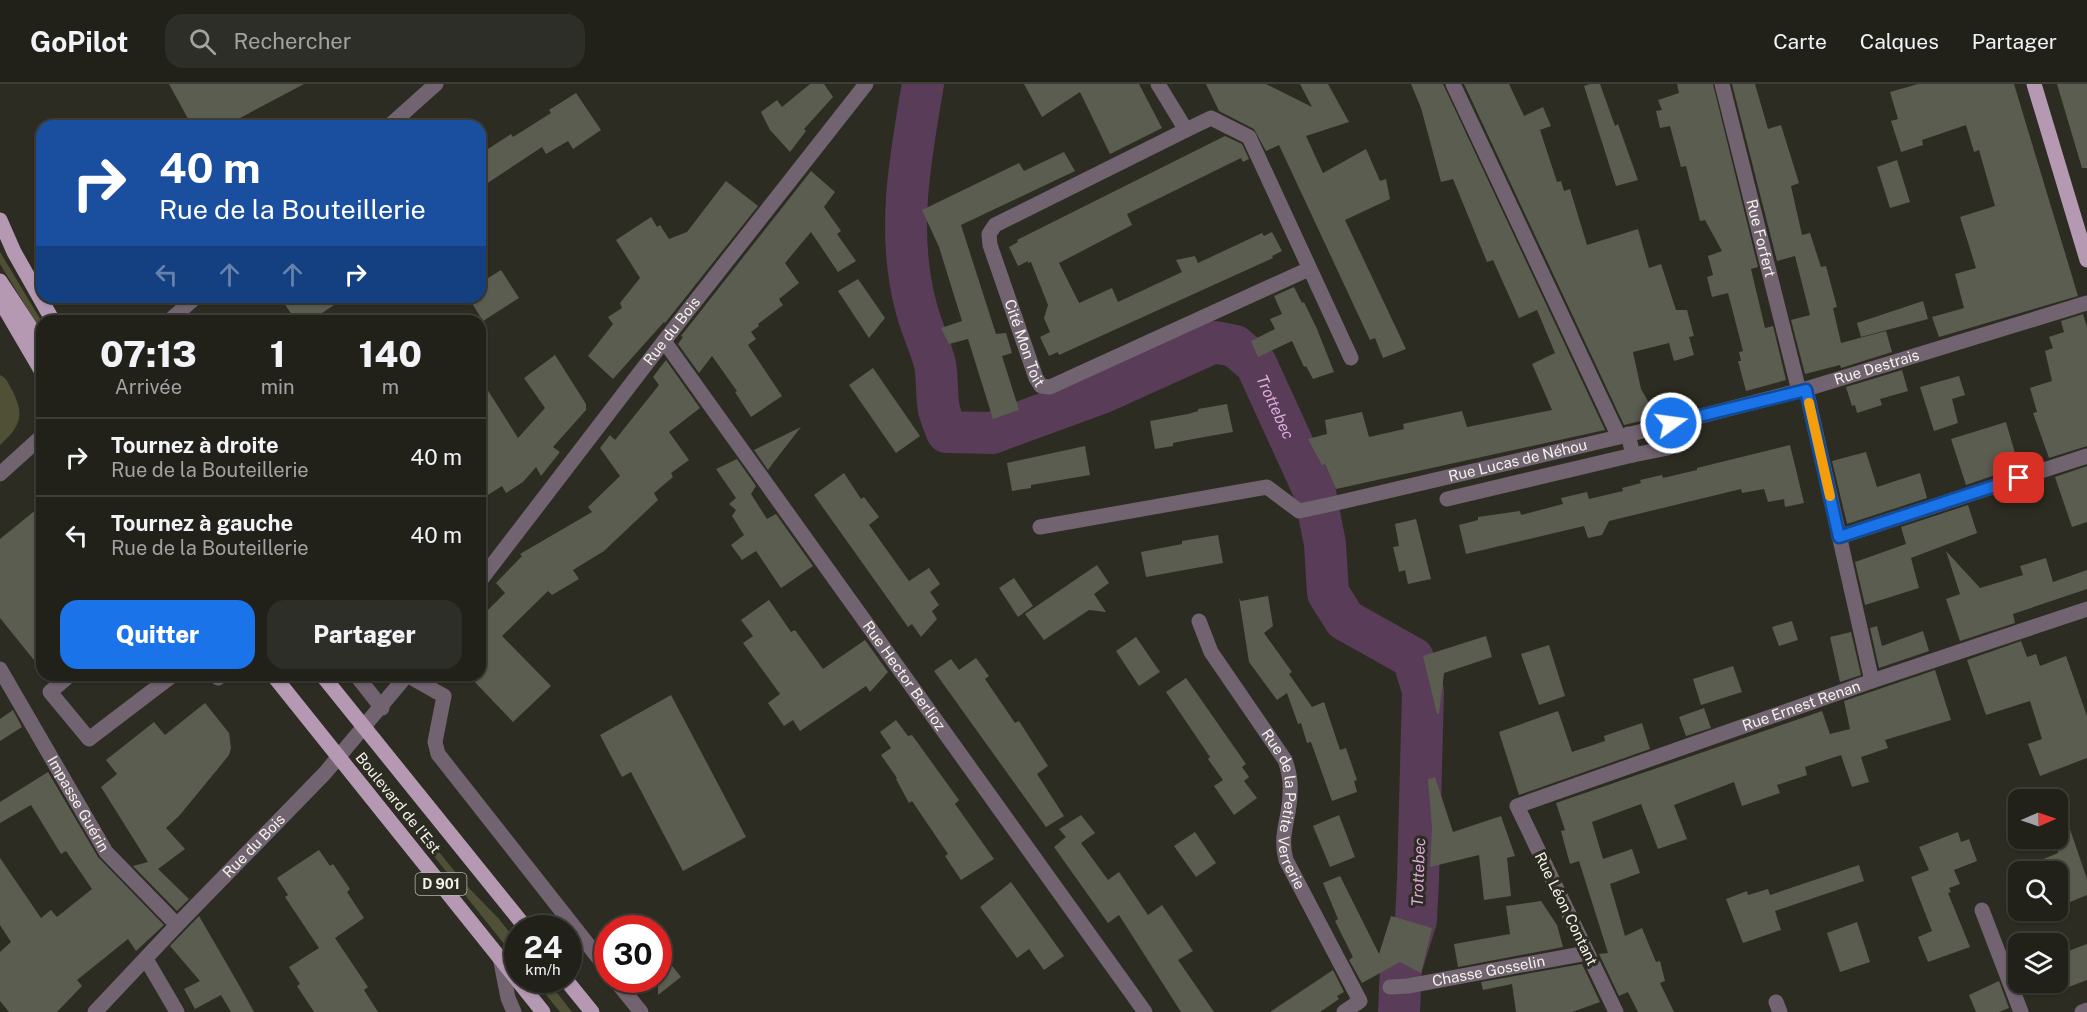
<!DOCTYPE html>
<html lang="fr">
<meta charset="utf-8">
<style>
:root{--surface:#21211a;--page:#2d2e27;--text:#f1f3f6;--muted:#a2a3a2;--line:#3e3e39;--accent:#1a73e8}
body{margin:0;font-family:"Public Sans",sans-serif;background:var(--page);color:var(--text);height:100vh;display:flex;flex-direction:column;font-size:22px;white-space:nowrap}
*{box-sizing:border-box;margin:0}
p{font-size:20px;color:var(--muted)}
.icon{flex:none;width:33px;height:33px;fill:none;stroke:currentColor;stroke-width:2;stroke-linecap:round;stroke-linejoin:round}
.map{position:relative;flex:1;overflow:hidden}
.panel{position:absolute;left:36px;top:231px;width:450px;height:366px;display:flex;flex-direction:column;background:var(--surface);border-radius:18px;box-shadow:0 2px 4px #0004,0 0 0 2px var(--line)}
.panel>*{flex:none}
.top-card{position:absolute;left:36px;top:36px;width:450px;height:183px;border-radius:18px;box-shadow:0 2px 4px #0004,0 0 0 2px var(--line);background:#1a4fa0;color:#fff;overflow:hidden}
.needle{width:39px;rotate:88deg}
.controls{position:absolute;left:2008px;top:705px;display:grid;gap:12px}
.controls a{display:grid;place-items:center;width:60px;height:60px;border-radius:12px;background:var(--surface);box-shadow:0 2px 4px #0004,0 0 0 2px var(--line);font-size:30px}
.speed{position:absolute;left:504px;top:831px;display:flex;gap:12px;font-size:30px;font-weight:700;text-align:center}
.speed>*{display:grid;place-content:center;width:78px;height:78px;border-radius:50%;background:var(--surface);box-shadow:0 2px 4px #0004,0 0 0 2px var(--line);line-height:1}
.speed small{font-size:15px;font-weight:400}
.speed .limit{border:9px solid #d22;background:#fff;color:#111}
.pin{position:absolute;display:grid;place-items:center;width:51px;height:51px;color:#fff;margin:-26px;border-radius:12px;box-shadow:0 3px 9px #0006}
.me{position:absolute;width:66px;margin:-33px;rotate:76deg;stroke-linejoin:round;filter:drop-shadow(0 0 4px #0008)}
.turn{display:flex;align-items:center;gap:21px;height:126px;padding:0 24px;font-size:27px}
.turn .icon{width:78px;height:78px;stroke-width:2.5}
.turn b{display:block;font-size:42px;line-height:51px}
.lanes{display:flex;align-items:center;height:57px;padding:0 24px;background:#0003;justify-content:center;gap:30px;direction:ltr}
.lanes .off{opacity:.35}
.eta{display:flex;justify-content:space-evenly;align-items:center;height:102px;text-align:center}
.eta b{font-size:36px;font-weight:800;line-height:42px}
.primary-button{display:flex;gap:12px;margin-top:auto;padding:12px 24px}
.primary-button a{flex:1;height:69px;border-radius:18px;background:var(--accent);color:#fff;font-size:24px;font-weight:800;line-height:69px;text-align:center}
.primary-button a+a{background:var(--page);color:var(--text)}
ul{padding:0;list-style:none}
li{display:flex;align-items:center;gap:18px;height:78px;padding:0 24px;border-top:2px solid var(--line)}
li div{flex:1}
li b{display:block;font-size:22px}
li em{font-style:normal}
header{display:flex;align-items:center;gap:36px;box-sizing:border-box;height:84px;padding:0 30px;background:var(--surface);border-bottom:2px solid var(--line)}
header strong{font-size:28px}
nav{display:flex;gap:33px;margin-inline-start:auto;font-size:21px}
.search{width:420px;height:54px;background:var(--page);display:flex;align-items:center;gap:15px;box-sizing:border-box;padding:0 21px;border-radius:18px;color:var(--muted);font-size:22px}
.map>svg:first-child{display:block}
</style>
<header>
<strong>GoPilot</strong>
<div class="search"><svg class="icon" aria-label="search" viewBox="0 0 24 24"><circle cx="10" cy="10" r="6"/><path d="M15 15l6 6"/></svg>Rechercher</div>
<nav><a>Carte</a><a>Calques</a><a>Partager</a></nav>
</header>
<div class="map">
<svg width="2087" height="928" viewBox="0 0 2087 928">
<rect width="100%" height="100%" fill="#2c2c22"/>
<!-- green -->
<g fill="#4f5036">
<polygon points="0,168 42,238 42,249 0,180"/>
<path d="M0,291C7,294 8,299 12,306C25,331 21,342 0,361Z"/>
<polygon points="385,702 466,801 499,835 517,858 517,876 381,706"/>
<polygon points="534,896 547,896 572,928 560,928"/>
</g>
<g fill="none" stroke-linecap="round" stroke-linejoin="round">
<!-- river -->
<path stroke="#593c57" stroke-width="42" id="s1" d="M923,0C910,75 896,149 916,223C921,243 930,261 935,280C938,296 936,311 939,326C941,333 944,341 947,348L992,349L1101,309L1214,258L1235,262L1256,280L1315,409L1325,460L1328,509L1345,536L1413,574L1423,607L1418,796L1416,836L1401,884L1399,928"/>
</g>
<!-- building -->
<g fill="#5c5d51">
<polygon points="169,0 304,0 225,42 192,42"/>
<polygon points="810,0 824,0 833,13 804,45 806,47 790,68 770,46 761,28 777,16 782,23"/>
<polygon points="1024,0 1139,0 1162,44 1110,70 1080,8 1042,33"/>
<polygon points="1206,0 1266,0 1312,23 1300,0 1328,0 1349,38 1306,52 1323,89 1366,65 1380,97 1386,95 1390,115 1345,136 1406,265 1383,274 1375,254 1370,256 1279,61 1266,67 1254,45 1219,27"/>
<polygon points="1411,0 1443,0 1605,346 1336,405 1325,380 1322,381 1308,355 1327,350 1325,336 1362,328 1369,353 1404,345 1403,340 1462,327 1467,343 1552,326 1532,280 1555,269 1537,226 1519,234 1493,176 1487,178 1453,95 1441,98 1421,24"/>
<polygon points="1464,0 1509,0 1524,32 1543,23 1551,42 1540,46 1557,98 1561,97 1564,107 1570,105 1587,161 1638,145 1649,184 1661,180 1676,226 1687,226 1694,252 1689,253 1694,271 1674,277 1669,259 1633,268 1641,305 1657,333 1624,341"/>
<polygon points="1590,0 1600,0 1615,42 1618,40 1638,96 1616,102 1584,2"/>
<polygon points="1677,0 1713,0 1758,183 1751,185 1765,244 1773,242 1786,296 1746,307 1738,277 1741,277 1739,268 1743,267 1728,209 1712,213 1707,193 1713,191 1708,172 1722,167 1705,136 1700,137 1686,82 1681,83 1670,42 1660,44 1656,27 1662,26 1658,16 1679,9"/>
<polygon points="1732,0 1755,0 1768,45 1781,41 1799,99 1791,102 1802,151 1810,149 1821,183 1826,182 1837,223 1833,224 1841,259 1886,247 1892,268 1841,284 1840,281 1805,290 1791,236 1810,231 1795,172 1777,177"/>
<polygon points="1918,0 2014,0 2078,212 1939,253 1932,233 1964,224 1955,190 1976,184 1960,133 1995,122 1979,66 1974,68 1966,41 1922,56 1923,61 1901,68 1891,37 1898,35 1890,8"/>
<polygon points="2057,0 2087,0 2087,84 2082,84"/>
<polygon points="576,9 601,46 573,65 568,57 546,70 542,63 480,104 480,70 511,50 513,53 551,29 549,26"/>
<polygon points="1225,52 1242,60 1249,75 1243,78 1241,74 1127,130 1132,141 1059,179 1079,219 1112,204 1118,218 1182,188 1176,176 1195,172 1198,179 1262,149 1264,152 1272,148 1282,167 1272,172 1273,174 1059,271 1058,268 1049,272 1040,253 1050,248 1044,234 1048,221 1031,178 1028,179 1028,177 1018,182 1009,163 1018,158 1017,156"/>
<polygon points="1064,68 1075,87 961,141 996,250 1006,249 1012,269 1002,272 1019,326 993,335 968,255 949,260 941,244 962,237 939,163 922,126 1019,79 1024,87"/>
<polygon points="1897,76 1910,118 1890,124 1877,83"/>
<polygon points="811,87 835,108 824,123 841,147 837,150 856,177 838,188 811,148 785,179 799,199 779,215 783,221 758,240 759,242 751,248 756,255 748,261 782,312 751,333 735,308 737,307 712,272 699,289 678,260 683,253 681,252"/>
<polygon points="726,97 758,122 665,239 664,238 613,295 588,272 613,240 608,233 622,224 620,219 640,194 616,156 651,133 657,143 660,141 669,155 687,148"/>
<polygon points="501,186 519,214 483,237 468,213 480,213 480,199"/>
<polygon points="858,195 885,234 869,254 838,207"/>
<polygon points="1294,203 1302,219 1304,218 1317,245 1334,288 1313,295 1306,282 1304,283 1292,257 1258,273 1251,257 1275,245 1270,235 1282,230 1274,212"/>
<polygon points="280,213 346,213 310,237 296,237"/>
<polygon points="1923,217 1928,235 1861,253 1857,239"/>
<polygon points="2083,230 2087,243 2087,362 2049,374 2033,329 2037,328 2030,304 2052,297 2045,267 2053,264 2049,253 2064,248 2061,237"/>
<polygon points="555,271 586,320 586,326 553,363 560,368 541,392 536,383 523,398 506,409 502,402 480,416 480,294 518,354 545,324 524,294"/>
<polygon points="666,276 700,324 669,348 689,376 671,389 673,393 654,409 658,416 604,467 573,486 579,495 552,511 548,507 502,552 551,602 513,638 468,591 480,591 480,534 505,509 496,499 522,472 520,470 592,428 588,423 620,392 600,364 610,351 615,356 659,301 653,293"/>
<polygon points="873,284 920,352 896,369 849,301"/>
<polygon points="1902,286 1908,307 1880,315 1882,321 1857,329 1855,321 1852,322 1846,303"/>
<polygon points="1959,292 1965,311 1952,315 1958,339 1934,347 1920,303"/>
<polygon points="1227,320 1233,348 1193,355 1173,359 1173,362 1155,365 1150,337 1188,330 1198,327 1198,325"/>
<polygon points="2006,338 2019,383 1966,401 1951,355"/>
<polygon points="801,343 773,379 768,386 754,366"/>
<polygon points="1790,361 1804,419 1785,423 1784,415 1768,418 1764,405 1742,409 1741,405 1609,437 1602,451 1588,454 1584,442 1466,470 1459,441 1478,436 1478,433 1520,427 1521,431 1563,420 1561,414 1587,408 1589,415 1623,407 1622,404 1641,399 1640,396 1662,391 1663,394 1697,386 1697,384"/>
<polygon points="1085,362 1090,391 1031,401 1031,404 1012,407 1007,379"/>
<polygon points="1866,368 1877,403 1920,389 1927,414 1847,440 1832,377"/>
<polygon points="737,375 756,402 751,410 767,435 776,430 813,482 781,504 756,467 742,476 731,461 744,451 732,432 736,426 729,420 736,414 716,385"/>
<polygon points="2087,382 2087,438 2072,443 2055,393"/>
<polygon points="844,389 861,415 864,413 879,433 869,441 909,497 929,484 940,500 930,508 939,521 932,527 937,535 921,553 912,540 908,543 814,411"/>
<polygon points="42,421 42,586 0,534 0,455"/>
<polygon points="1968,421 1977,449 1911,474 1919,504 1865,521 1855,478 1906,460 1901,443"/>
<polygon points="1416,435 1431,495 1408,500 1405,486 1399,488 1393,463 1399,462 1395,440"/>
<polygon points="1218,451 1223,479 1146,493 1141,468 1182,460 1182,457"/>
<polygon points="1946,467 1980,504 2023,491 2020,482 2046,474 2053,498 2087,486 2087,505 2013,530 2015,539 1960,557 1946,515 1960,510"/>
<polygon points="1097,481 1109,499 1094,510 1106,528 1089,526 1044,556 1025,530"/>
<polygon points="1014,494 1033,522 1018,533 999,504"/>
<polygon points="1268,512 1273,542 1264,549 1292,588 1289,590 1312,623 1324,618 1340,666 1346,664 1357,696 1354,697 1357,708 1332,717 1311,658 1307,659 1301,639 1298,640 1287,609 1277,616 1249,578 1239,514 1241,517"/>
<polygon points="769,516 791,548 795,546 823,585 865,556 888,588 870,608 866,602 800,647 793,636 784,642 768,619 780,610 743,559 753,552 741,536"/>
<polygon points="1792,537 1798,556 1779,562 1772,543"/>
<polygon points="1877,542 1882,562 1923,547 1929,567 1879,584 1870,544"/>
<polygon points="1851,548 1861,591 1840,598 1830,553"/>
<polygon points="1486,552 1492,573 1444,589 1439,630 1437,630 1423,572"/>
<polygon points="1136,553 1160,588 1139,602 1116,567"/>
<polygon points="2021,557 2027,573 2036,570 2040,582 2066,572 2087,632 2087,674 2040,692 2028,660 2042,655 2030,617 1986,631 1967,576"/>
<polygon points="1549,561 1565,612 1539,621 1521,570"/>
<polygon points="976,574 989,592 985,595 1015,639 1019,637 1048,682 1037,690 1064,732 1046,743 934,587 951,575 959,586"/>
<polygon points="1733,582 1742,608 1701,621 1693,595"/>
<polygon points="1935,586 1951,636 1885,656 1888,664 1861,673 1869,698 1852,703 1841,671 1805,683 1807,691 1777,701 1780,709 1742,722 1734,698 1674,721 1687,755 1658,765 1641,720 1592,738 1603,775 1632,765 1640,789 1610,800 1625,852 1642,844 1656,878 1660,877 1665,897 1660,899 1674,928 1638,928 1628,908 1619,912 1599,870 1608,869 1579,777 1570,780 1561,747 1565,746 1556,719 1822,627 1830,650 1850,645 1844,617"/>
<polygon points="1186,594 1246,680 1242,683 1249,693 1244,697 1257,714 1234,731 1214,702 1223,696 1208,675 1210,673 1166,608"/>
<polygon points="671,611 746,753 683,787 631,688 622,693 600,651"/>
<polygon points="205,619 229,649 231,664 229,671 221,681 179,732 166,744 185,765 158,785 189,815 177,827 133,782 148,778 101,703 117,690 106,676 154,638 165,651"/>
<polygon points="1704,624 1711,644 1686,652 1679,633"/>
<polygon points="13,626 22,643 0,657 0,635"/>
<polygon points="1558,627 1572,668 1605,657 1604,652 1642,639 1650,665 1519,711 1499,648"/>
<polygon points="896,636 908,652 912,651 959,716 955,720 994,775 961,796 945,772 948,770 912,717 909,719 896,695 897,694 881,671 891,664 880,648"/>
<polygon points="48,688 98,773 164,841 136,867 128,855 77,896 82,902 57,928 9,928 0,917 0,868 11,858 0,841 0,774 41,834 51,826 57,833 92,805 66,767 61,770 31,721 0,739 0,718"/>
<polygon points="1435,693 1453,748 1501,732 1515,772 1507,774 1511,812 1484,816 1479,771 1430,783 1432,743 1428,695"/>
<polygon points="2058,719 2061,719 2087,795 2087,811 2058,823 2058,788 2014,787 2058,769"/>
<polygon points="1081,731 1095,749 1081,759 1108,796 1119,788 1148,831 1162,821 1193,867 1178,876 1214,928 1181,928 1119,831 1108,839 1054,763 1066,753 1059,745"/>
<polygon points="1339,731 1355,773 1330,783 1313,742"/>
<polygon points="1195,748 1216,779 1196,793 1174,762"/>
<polygon points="1958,748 1961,758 1969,755 1977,777 1954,786 1960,800 1949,804 1951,808 1948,809 1970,863 1928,878 1918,853 1932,847 1911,793 1929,786 1919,763"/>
<polygon points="319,766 330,782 333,780 350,805 347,808 364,834 335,854 368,903 364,906 378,928 314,928 297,902 300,900 289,883 319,864 285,813 288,811 277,794"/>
<polygon points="1859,781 1864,797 1775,827 1781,846 1743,859 1726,815 1747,807 1748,811 1768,805 1770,811"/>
<polygon points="1340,792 1379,870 1391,832 1432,844 1421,889 1400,878 1362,899 1349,876 1353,873 1335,837 1338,835 1323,799"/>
<polygon points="1011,798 1064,872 1044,886 1029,865 1017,874 980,823"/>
<polygon points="1541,817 1557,841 1563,863 1458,883 1454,860 1510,850 1506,822"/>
<polygon points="199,832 239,901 254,928 231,928 221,911 195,925 184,905 200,897 170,862"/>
<polygon points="1857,838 1870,878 1840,888 1827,849"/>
<polygon points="2087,860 2087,896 2058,907 2058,871"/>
<polygon points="658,864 681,893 658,911"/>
<polygon points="1582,880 1600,918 1572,928 1516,928 1512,900 1483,906 1481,898"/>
<polygon points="1333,886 1344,908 1337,912 1339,915 1320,928 1270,928"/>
<polygon points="1999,897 2009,924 1999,928 1976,928 1969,911"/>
</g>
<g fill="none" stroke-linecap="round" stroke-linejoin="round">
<!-- minor -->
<g stroke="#71636f" stroke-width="15">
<polyline points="1158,0 1186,46 1211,34 1249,53 1351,274"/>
<polyline points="1453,0 1619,353"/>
<path id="s2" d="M1722,0L1799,307"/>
<polyline points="389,42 436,0"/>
<path id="s3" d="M1186,46L995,141L989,150L990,161L1036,294L1041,302L1050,303L1309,185"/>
<polyline points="169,237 196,213"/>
<path id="s4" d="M664,257L1145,928"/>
<polyline points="1806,305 1872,597"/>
<polyline points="1633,371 1668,364"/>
<polyline points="0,390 42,352"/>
<polyline points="1447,415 1633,371 1628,350"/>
<path id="s5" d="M1040,443L1267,403L1299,427L1332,420L1619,353L1806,305L2087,219"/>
<polyline points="1839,453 2087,372"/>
<path id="s6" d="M480,497L664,257L866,0"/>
<path id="s7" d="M1199,537L1211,568L1285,676C1289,687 1291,697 1290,709C1290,735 1279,749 1286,776L1360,917L1344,928"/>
<path id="s8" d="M0,585L106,768L177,841"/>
<polyline points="70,591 50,608 89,655 173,591"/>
<polyline points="216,591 218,594 222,591"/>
<polyline points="356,591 382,624"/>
<polyline points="407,591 444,612 435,658 438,670 608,886"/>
<polyline points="1982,826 2021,928"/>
<polyline points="500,873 508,914 514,928"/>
<polyline points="146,875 177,928"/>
<polyline points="615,896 641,928"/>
<path id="s9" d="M1390,903L1408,902L1587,869"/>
<polyline points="1776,918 1780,928"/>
<path id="s10" d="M95,928L177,841L325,689L407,591"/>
<path id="s11" d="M1616,928L1517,722L1872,597L2087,525"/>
<polyline points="2082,928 2087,926"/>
</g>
<!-- major -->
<g stroke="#b599b3" stroke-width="15">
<polyline points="2034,0 2087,176"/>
<polyline points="0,136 14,168 53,237"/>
<polyline points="0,197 42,261"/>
<polyline points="0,216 42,288"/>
<polyline points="273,591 543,928"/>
<polyline points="322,591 526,844"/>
<polyline points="566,896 592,928"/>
</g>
</g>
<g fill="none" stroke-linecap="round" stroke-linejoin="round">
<defs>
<polyline id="route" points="1671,339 1806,306 1839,453 2019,394"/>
</defs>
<!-- route casing -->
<use href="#route" stroke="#114b97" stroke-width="15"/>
<!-- route -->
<use href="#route" stroke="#1a73e8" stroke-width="10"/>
<!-- slow -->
<polyline stroke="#f59e0b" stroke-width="10" points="1809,319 1830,412"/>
</g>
<g text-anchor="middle" stroke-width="6" stroke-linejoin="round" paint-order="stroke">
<!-- shield labels -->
<rect fill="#2c2c22" stroke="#b7b7af" stroke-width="1.5" x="415.5" y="789" width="51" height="22" rx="4.5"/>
<g font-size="14" font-weight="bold" fill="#f3f3ec">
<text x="441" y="805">D 901</text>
</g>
<!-- street labels -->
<g font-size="15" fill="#f3f3ec" stroke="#2c2c22">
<text dy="5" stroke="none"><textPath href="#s2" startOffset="159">Rue Forfert</textPath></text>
<text dy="5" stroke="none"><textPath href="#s6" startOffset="315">Rue du Bois</textPath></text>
<text dy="5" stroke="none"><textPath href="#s3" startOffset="339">Cité Mon Toit</textPath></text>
<text dy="5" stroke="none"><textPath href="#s5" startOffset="866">Rue Destrais</textPath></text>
<text dy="5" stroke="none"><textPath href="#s5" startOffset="495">Rue Lucas de Néhou</textPath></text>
<text dy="5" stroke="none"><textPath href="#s4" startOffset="412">Rue Hector Berlioz</textPath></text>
<text dy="5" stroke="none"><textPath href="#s11" startOffset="530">Rue Ernest Renan</textPath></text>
<text transform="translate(398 719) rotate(51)" y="5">Boulevard de l'Est</text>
<text dy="5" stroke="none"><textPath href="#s8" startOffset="156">Impasse Guérin</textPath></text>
<text dy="5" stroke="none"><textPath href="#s7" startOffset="213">Rue de la Petite Verrerie</textPath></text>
<text dy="5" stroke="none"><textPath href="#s10" startOffset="230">Rue du Bois</textPath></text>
<text transform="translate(1566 825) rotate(64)" y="5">Rue Léon Contant</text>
<text dy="5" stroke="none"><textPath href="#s9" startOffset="100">Chasse Gosselin</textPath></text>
</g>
<!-- water labels -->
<g font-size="16" font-style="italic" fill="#deaadb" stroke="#2c2c22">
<text dy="6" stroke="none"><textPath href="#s1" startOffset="736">Trottebec</textPath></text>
<text transform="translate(1418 788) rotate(-88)" y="6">Trottebec</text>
</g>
</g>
</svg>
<div class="controls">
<a><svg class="needle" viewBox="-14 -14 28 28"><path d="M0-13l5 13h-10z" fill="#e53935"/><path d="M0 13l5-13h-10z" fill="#a2a3a2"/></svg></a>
<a><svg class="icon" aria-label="search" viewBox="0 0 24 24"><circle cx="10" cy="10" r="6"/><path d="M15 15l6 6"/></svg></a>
<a><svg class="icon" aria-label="layers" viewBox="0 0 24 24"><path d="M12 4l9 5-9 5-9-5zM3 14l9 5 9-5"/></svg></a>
</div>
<div class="speed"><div>24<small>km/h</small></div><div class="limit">30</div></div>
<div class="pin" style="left:2019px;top:394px;background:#d93025"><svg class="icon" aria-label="arrive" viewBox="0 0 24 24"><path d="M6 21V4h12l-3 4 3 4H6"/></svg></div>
<svg class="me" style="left:1671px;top:339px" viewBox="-20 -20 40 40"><circle r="17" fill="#1a73e8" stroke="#fff" stroke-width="3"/><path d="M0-11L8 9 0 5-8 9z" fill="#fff"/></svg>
<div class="top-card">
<div class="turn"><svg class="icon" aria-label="right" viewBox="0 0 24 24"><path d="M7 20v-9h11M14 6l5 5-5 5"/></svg><div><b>40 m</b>Rue de la Bouteillerie</div></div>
<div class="lanes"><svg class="icon off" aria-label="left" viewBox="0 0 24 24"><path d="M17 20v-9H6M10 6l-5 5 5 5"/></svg><svg class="icon off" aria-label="ahead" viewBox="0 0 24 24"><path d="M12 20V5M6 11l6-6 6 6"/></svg><svg class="icon off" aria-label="ahead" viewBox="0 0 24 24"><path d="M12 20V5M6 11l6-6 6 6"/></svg><svg class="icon" aria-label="right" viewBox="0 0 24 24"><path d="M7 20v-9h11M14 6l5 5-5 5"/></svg></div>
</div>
<section class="panel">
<div class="eta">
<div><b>07:13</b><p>Arrivée</p></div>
<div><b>1</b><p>min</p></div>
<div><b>140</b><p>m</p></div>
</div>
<ul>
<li><svg class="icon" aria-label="right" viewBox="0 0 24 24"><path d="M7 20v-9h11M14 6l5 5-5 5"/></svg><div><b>Tournez à droite</b><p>Rue de la Bouteillerie</p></div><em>40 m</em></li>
<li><svg class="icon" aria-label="left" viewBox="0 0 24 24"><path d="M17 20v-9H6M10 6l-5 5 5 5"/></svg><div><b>Tournez à gauche</b><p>Rue de la Bouteillerie</p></div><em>40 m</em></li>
</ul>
<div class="primary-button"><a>Quitter</a><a>Partager</a></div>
</section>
</div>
